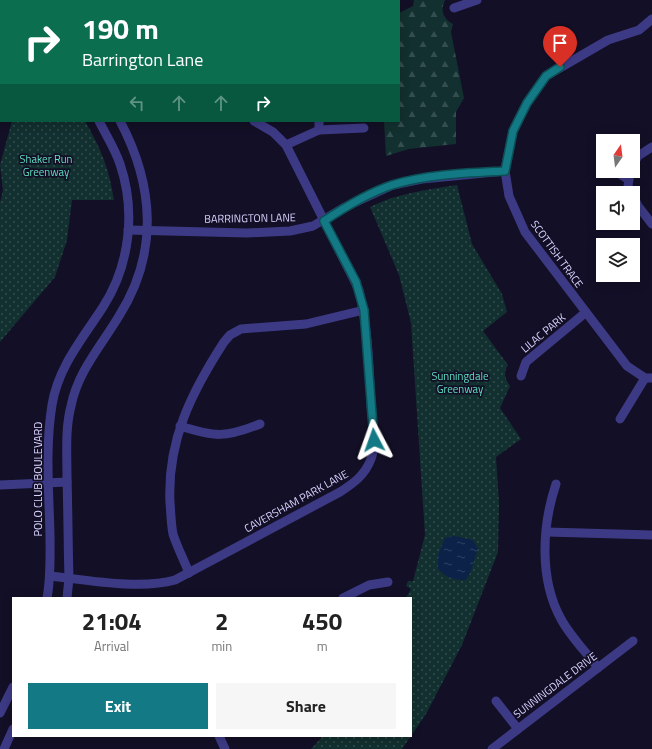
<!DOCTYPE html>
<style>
:root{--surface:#fff;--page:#f6f6f6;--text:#222;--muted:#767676;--accent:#137a85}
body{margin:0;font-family:"Titillium Web",sans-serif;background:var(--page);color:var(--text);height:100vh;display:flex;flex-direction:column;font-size:15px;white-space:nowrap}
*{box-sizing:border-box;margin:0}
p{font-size:13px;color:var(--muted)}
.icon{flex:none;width:22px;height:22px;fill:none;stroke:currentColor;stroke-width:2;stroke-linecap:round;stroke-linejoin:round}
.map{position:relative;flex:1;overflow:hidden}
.panel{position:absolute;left:12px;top:597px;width:400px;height:140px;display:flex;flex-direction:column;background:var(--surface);border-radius:0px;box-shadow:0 2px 10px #0003}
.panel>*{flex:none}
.guide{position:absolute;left:0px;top:0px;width:400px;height:122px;box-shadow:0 2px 10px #0003;background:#0b6e4f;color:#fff;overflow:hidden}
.needle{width:26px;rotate:14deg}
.buttons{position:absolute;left:596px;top:134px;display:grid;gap:8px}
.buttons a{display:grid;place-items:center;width:44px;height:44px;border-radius:0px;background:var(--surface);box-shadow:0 2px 10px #0003;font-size:20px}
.pin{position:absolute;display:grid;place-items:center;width:34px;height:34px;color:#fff;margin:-41px -17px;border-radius:50% 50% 50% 0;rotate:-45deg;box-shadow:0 0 4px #0007}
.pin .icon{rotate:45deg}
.me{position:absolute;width:44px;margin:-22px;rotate:356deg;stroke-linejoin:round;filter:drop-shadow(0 0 3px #0008)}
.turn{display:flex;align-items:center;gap:14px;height:84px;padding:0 16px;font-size:18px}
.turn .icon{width:52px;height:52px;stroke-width:2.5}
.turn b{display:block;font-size:28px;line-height:34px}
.lanes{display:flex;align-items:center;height:38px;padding:0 16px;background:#0003;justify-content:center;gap:20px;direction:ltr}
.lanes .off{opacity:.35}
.eta{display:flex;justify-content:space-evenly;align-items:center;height:68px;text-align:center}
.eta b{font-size:24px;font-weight:700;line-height:28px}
.cta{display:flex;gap:8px;margin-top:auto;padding:8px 16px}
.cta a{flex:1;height:46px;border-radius:0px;background:var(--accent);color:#fff;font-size:16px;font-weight:700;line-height:46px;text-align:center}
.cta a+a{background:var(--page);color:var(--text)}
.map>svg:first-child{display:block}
</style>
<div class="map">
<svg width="652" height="749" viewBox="0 0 652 749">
<defs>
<pattern id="forest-firs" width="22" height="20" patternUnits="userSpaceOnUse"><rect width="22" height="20" fill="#12302f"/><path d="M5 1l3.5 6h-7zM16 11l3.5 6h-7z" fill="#344d4e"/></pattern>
<pattern id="park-dots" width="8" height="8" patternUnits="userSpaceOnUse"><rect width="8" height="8" fill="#12302f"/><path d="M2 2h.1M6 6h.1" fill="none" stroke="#344d4e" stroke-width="1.8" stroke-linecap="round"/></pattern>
<pattern id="water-ripples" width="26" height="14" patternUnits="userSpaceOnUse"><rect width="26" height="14" fill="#0c2248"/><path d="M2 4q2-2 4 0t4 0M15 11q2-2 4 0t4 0" fill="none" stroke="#2f4163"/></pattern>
</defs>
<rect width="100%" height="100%" fill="#130f26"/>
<!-- forest -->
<path fill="url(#forest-firs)" d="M414,0H445C440,10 443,19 453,24L451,32L464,98L456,112V144L409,149L386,156L384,121H399V13L413,6Z"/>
<!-- park -->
<g fill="url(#park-dots)">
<path d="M12,121H85C101,149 109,168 114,200H72L67,240L55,277L0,342V203L3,190L0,165Z"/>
<path d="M457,185L472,244L502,294L507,312L483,331L508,365C503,373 505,379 510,386L500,408L521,439L496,457L499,503L498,552L462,645L426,714L411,736V598H406L411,589L406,586L408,581H413L425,535L411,323L399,275L370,207C398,193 426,190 457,185Z"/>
<polygon points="323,736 411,736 402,749 311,749"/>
</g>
<!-- water -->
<path fill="url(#water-ripples)" d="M454,536L473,540L478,549L470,573L466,580C453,580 447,578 438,569V555L445,538Z"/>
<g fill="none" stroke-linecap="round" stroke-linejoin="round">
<!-- minor -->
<g stroke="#3d3a85" stroke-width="9">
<polyline points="37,0 38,1"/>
<polyline points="57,0 57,1"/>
<polyline points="338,1 338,0"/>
<polyline points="454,8 477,0"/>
<polyline points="652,19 639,30 608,40 546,76 527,103 513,131 505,171 509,196 525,232 627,366 645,378 652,378"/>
<polyline points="319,130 364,128"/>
<polyline points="286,145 319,130 319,121"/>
<polyline points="633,165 638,156 652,147"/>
<polyline points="615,171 629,180"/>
<polyline points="630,171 628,186 632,193"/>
<polyline points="633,195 638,206 652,224"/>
<polyline points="128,230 247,233 290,231 313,226 343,208 393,185 422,179 505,171"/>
<polyline points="521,376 526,362 585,313"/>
<polyline points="620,419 645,378"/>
<path d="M180,426C215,437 225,438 260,424"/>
<path d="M556,484C542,526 539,579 561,619C570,636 586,652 598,668"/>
<polyline points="0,485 67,482"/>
<polyline points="547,532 652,535"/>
<path d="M189,573C184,560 177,547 173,534C171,524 171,514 170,503C167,441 191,393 224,342L230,335L241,329L306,324L364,310"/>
<path d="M50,576C87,580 140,590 175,580L340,492C354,483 365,475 371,459C377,443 372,422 371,405C369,366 368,328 359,290L286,145L273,132L254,121"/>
<path d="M47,598C51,577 50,556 50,535C49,492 45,448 52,405C58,367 83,338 103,307C130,265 136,211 120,164C115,149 106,135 99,121"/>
<path d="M67,598L69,578C68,545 68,511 67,478C67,454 65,429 71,406C78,371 101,346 119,316C159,253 154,185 120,121"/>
<polyline points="343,598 369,585 388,582"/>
<polyline points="496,701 518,729"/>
<polyline points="0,713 13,687"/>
<polyline points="219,736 225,749"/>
<polyline points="4,749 13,729"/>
<polyline points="492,749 633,641"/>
</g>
</g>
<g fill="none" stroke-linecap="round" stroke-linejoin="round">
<defs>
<path id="route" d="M374,440L364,310L356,282L324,221C345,207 368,193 392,185C428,174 468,173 505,171L513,131L527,103L546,76L560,67"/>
</defs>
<!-- route casing -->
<use href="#route" stroke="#0c4f56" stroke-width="10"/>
<!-- route -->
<use href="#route" stroke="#137a85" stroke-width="7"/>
</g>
<g text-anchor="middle" stroke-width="3.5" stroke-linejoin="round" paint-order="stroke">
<!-- park labels -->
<g font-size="11" fill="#5fe0c0" stroke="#130f26">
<text x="46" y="163">Shaker Run<tspan x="46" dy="13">Greenway</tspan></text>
<text x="460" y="380">Sunningdale<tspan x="460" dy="13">Greenway</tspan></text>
</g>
<!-- street labels -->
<g font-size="11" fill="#d9d4ff" stroke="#130f26">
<text transform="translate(250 218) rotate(-1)" y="4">BARRINGTON LANE</text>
<text transform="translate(557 254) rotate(54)" y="4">SCOTTISH TRACE</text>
<text transform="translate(543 333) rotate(-40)" y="4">LILAC PARK</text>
<text transform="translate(38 479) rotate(-90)" y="4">POLO CLUB BOULEVARD</text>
<text transform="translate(296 501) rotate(-29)" y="4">CAVERSHAM PARK LANE</text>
<text transform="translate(555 685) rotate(-37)" y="4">SUNNINGDALE DRIVE</text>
</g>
</g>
</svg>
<div class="buttons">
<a><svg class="needle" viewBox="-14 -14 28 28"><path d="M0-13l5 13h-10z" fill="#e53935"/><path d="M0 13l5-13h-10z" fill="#767676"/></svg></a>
<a><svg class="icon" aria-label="sound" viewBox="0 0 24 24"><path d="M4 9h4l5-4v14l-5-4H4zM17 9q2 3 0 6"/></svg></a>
<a><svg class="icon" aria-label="layers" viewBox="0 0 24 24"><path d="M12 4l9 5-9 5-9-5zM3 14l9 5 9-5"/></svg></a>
</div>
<div class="pin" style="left:560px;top:67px;background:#d93025"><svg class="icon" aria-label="arrive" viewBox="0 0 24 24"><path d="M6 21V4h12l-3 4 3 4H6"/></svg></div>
<svg class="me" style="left:374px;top:440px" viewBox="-20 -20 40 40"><path d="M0-17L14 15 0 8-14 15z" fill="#137a85" stroke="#fff" stroke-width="4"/></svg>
<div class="guide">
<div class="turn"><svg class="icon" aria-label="right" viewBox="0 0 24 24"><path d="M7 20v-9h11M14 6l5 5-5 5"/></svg><div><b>190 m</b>Barrington Lane</div></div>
<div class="lanes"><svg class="icon off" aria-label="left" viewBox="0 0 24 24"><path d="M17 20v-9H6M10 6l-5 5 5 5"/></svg><svg class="icon off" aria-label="ahead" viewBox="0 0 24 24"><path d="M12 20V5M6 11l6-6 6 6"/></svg><svg class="icon off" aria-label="ahead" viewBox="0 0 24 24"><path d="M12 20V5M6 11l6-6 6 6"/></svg><svg class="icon" aria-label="right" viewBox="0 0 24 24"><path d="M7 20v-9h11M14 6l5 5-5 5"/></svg></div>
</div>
<section class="panel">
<div class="eta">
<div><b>21:04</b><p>Arrival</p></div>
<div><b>2</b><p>min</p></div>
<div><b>450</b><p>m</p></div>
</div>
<div class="cta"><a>Exit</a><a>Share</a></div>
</section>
</div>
